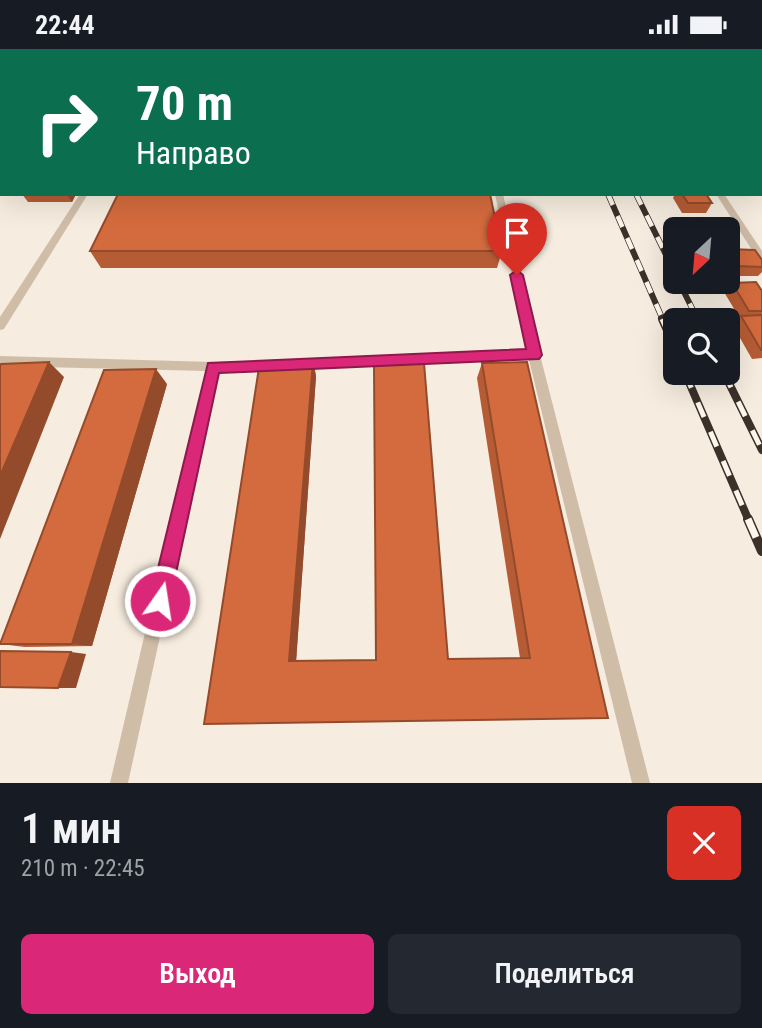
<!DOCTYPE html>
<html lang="ru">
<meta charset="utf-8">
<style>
:root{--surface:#171b24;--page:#242831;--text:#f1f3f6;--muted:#9ea1a6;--accent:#db2777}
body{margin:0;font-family:"Roboto Condensed",sans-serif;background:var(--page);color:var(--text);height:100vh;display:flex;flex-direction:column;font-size:26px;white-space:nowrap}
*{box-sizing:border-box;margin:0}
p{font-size:23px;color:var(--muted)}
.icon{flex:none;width:38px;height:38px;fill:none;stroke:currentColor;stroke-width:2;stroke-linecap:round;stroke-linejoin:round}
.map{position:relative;height:734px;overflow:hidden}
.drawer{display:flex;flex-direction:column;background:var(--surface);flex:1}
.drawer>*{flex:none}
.banner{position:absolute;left:0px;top:0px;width:763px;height:147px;box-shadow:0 7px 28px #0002;background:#0b6e4f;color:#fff;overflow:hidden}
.needle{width:46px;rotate:206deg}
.fabs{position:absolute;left:663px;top:168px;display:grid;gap:14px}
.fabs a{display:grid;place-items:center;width:77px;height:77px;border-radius:10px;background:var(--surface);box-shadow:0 7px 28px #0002;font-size:35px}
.pin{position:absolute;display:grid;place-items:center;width:60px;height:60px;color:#fff;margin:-72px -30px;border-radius:50% 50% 50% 0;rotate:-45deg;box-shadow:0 0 7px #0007}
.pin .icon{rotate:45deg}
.me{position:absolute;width:77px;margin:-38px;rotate:13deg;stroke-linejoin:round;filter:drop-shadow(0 0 5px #0008)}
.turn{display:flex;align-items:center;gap:24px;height:147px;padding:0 21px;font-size:32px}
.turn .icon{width:91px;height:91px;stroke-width:2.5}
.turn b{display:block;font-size:49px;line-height:60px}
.round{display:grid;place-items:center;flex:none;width:74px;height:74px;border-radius:10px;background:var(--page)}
.head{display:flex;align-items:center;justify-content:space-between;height:119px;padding:0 21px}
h1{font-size:42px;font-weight:600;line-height:52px}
.action{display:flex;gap:14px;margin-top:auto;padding:14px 21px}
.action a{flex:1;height:80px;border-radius:10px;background:var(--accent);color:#fff;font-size:28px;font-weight:600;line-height:80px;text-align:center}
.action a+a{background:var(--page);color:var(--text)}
.status{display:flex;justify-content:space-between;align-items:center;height:49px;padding:0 35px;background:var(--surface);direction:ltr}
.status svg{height:19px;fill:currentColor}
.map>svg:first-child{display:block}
</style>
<div class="status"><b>22:44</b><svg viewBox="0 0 49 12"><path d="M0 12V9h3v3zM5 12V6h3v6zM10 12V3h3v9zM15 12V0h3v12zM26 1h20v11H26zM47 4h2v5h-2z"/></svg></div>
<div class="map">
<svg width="762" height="734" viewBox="0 0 762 734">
<rect width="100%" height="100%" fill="#f6ecdf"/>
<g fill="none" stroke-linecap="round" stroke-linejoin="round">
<!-- lane -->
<g fill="#d0bda8" fill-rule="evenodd">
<polygon points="164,0 170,0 163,2"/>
<rect x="464" y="0" width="6" height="2"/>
<polygon points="625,0 632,0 633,2 626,2"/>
<polygon points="728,0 735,0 737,2 729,2"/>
<rect x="761" y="136" width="1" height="6"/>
<polygon points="80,145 88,145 4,280 0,281 0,268"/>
<polygon points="495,145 503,145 540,306 650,734 632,734 529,311 297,320 291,315 297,310 528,302"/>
<polygon points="716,145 724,145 762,202 762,213 759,212"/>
<polygon points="0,307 213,313 275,311 281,316 275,321 218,322 128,734 110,734 206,322 0,317"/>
</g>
<defs>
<g id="rail-far2">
<polyline points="608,145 663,271"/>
<polyline points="636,145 676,226"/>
<polyline points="679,233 698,271"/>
</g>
<g id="rail-far1">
<polyline points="662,270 676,301"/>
<polyline points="685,324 749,472"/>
<polyline points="724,324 762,401"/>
</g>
<polyline id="rail" points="748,470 762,502"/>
</defs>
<!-- rail-far2 casing -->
<use href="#rail-far2" stroke="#3c3029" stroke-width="6"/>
<!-- rail-far1 casing -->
<use href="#rail-far1" stroke="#3c3029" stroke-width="8"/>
<!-- rail casing -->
<use href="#rail" stroke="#3c3029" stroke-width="10"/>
<!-- rail-far2 -->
<use href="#rail-far2" stroke="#fcf6ec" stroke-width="4.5" stroke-dasharray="12" stroke-linecap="butt"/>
<!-- rail-far1 -->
<use href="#rail-far1" stroke="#fcf6ec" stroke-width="5" stroke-dasharray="16" stroke-linecap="butt"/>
<!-- rail -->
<use href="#rail" stroke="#fcf6ec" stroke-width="7" stroke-dasharray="20" stroke-linecap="butt"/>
</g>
<!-- wall -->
<g fill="#b65c35">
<rect x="577" y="0" width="39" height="2"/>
<polygon points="702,0 734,0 733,2 705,2"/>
<polygon points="22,145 76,145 72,153 28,153"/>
<polygon points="675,145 706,145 712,154 706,164 682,164 673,149"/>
<polygon points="728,184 735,195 731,200 728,200"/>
<polygon points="728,200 762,211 762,223 758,227 728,227"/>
<polygon points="90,202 502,202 497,219 101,219"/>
<polygon points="732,234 762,242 762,309 752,310 732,275 739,268 724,243"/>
<polygon points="313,312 316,327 296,612 520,609 477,329 482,314 608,669 204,675"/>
<polygon points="167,335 92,597 25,598 0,595"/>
</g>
<!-- shaded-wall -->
<g fill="#944b2b">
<polygon points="720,0 734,0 733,2 719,2"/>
<polygon points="67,145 76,145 72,153"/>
<polygon points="313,312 316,327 296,614 289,612"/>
<polygon points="49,313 64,328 0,490 0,427"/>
<polygon points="156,320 167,335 92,597 72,595"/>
<polygon points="71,603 86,605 76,639 58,639"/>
</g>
<!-- building -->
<g fill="#d46b3e" stroke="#944b2b" stroke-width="2">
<polygon points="190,0 459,0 459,2 189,2"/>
<polygon points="118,145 490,145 502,202 90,202"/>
<polygon points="682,145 706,145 712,154 688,154"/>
<polygon points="704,179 726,180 705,180"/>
<polygon points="728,184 735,195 728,195"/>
<polygon points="728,200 755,201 762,211 762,218 736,217 728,205"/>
<polygon points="756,233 762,242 762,262 749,262 732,234"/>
<polygon points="762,266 762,301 761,301 741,267"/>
<polygon points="260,312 313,312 289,612 376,611 374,315 424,314 448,610 530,609 482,314 527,313 608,669 204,675"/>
<polygon points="49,313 0,427 0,316 1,315"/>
<polygon points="156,320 72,595 0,595 104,321"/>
<polygon points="0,602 71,603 58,639 0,638"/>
</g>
<!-- route -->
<polygon fill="#db2777" stroke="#8e194d" stroke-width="2" points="517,221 523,226 542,306 539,310 219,324 170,552 167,559 160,562 153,559 150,552 208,314 526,300 510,226"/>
</svg>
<div class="fabs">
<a><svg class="needle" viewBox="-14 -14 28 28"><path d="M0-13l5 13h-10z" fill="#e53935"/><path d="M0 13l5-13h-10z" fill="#9ea1a6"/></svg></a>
<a><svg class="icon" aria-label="search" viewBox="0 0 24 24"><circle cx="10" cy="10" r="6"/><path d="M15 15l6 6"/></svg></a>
</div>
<div class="pin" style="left:517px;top:226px;background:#d93025"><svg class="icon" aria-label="arrive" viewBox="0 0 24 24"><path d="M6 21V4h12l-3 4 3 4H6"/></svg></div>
<svg class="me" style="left:160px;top:552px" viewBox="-20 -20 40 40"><circle r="17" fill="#db2777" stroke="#fff" stroke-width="3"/><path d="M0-11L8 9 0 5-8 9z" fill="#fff"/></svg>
<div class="banner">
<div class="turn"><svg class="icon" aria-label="right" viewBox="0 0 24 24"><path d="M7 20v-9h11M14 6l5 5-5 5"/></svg><div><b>70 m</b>Направо</div></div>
</div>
</div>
<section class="drawer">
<div class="head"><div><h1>1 мин</h1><p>210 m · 22:45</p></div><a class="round" style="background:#d93025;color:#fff"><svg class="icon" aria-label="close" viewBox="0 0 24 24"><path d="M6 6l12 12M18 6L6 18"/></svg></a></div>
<div class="action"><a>Выход</a><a>Поделиться</a></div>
</section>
